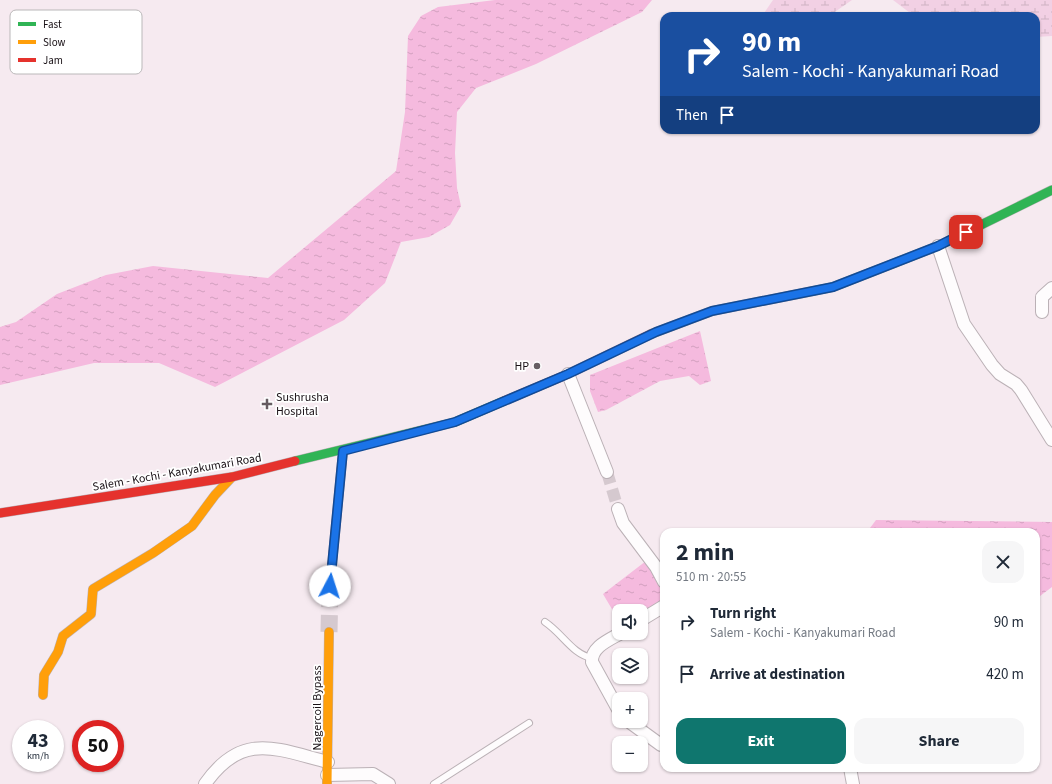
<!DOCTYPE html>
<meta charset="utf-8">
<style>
:root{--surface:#fff;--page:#f6f6f7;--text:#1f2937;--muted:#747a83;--accent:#0f766e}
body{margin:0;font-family:"Source Sans 3",sans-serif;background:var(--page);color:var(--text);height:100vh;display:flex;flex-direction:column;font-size:15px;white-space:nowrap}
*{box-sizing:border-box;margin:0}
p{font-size:13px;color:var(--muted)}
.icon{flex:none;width:22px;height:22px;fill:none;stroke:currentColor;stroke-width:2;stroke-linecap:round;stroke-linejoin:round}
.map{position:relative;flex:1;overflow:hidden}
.sheet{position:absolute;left:660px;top:528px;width:380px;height:244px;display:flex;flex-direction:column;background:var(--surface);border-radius:12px;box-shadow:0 1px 3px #0004}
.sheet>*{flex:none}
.guide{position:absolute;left:660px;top:12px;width:380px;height:122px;border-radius:12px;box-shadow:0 1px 3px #0004;background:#1a4fa0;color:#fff;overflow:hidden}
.buttons{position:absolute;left:612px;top:604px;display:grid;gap:8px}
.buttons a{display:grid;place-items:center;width:36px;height:36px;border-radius:8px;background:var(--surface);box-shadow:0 1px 3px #0004;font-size:20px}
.speed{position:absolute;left:12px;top:720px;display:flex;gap:8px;font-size:20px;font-weight:700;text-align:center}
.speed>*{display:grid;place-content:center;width:52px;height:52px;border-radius:50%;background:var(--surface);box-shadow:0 1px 3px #0004;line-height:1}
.speed small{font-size:10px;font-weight:400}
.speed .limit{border:6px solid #d22;background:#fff;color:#111}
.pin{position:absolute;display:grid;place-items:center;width:34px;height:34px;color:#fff;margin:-17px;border-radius:8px;box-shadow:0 2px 6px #0006}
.me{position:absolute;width:44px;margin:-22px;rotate:5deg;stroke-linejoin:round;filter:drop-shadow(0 0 3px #0008)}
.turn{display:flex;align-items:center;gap:14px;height:84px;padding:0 16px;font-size:18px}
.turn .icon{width:52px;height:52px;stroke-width:2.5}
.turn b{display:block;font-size:28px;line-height:34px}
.then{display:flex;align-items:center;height:38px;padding:0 16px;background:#0003;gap:8px;font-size:15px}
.round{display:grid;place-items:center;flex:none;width:42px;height:42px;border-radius:12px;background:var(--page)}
.summary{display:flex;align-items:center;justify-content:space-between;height:68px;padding:0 16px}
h1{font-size:24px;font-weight:700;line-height:30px}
.action{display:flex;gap:8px;margin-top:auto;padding:8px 16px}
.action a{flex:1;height:46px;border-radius:12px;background:var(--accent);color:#fff;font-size:16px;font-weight:700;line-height:46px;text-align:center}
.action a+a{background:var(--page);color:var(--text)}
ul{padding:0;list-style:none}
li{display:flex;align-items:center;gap:12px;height:52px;padding:0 16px}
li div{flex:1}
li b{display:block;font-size:15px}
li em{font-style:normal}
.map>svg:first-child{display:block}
</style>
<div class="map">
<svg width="1052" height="784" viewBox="0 0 1052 784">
<defs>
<pattern id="wetland-marsh" width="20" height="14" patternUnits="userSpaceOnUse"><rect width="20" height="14" fill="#f2d0e4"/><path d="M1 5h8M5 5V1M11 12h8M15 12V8" fill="none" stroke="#cfb2c3"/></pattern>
<pattern id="water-ripples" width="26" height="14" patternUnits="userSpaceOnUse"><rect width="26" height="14" fill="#f5bade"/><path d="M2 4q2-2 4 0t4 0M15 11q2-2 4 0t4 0" fill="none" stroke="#d19fbe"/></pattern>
</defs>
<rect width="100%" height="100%" fill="#f6eaf0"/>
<!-- wetland -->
<g fill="url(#wetland-marsh)">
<polygon points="773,0 852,0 829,16 762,16"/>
<polygon points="893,0 1052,0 1052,36 1036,37 1036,16 914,16"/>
</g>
<!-- water -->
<g fill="url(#water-ripples)">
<polygon points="495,0 652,0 642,12 536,64 476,88 457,112 455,153 457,188 461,206 450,225 429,237 401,242 385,283 344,320 215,387 159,363 94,363 0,385 0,327 16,322 57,294 106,275 153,266 268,278 396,171 405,112 408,36 421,16 438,7"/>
<polygon points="700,331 711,381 700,385 689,376 660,381 606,410 598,412 590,391 590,375"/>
<polygon points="876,520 1052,522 1052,587 1036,599 1036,532 867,532"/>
<polygon points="646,561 664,594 664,601 641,614 641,611 619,611 619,621 603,594"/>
</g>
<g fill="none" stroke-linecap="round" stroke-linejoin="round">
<!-- street-tunnel -->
<polyline stroke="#d5c9cf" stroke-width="12" stroke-dasharray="12 6" stroke-linecap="butt" points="607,472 618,509"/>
<!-- secondary-tunnel -->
<polyline stroke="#d5c9cf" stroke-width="17" stroke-dasharray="17 8" stroke-linecap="butt" points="329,632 330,586"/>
<defs>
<g id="lane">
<path d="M545,622C563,634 572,654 592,658"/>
<polyline points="434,784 529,723"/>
</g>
<g id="street">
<polyline points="938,246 964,324 992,365 1000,374 1016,384 1021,390 1052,440"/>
<polyline points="1042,312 1042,297 1052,288"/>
<polyline points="568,374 607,472"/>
<polyline points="618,509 623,523 656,567 664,582"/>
<polyline points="641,620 664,606"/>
<path d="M619,711L592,662C591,647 609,640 621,633"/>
<polyline points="628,721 661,745"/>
<polyline points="850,768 853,784"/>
<polyline points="327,775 373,774 389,784"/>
<path d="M205,784C242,731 276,749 328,762"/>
</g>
<g id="fast">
<polyline points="813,291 833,287 938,246 1052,190"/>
<polyline points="295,461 455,422 504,401"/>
</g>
<g id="slow">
<polyline points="651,334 712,311 813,291"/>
<polyline points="43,695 44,675 58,652 63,636 91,614 93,589 153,553 192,526 215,495 232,477"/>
<polyline points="327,784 329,632"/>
</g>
<g id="jam">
<polyline points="504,401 568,374 651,334"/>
<polyline points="0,513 232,477 295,461"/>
<polyline points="330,586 343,451"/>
</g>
</defs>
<!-- lane casing -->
<use href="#lane" stroke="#bbb1b6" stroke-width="8"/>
<!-- street casing -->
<use href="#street" stroke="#bbb1b6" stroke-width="14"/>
<!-- fast casing -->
<use href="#fast" stroke="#bbb1b6" stroke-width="10"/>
<!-- slow casing -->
<use href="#slow" stroke="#bbb1b6" stroke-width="10"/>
<!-- jam casing -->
<use href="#jam" stroke="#bbb1b6" stroke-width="10"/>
<!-- lane -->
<use href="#lane" stroke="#fefcfd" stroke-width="6"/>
<!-- street -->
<use href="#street" stroke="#fefcfd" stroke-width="12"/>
<!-- fast -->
<use href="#fast" stroke="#30b455" stroke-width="9"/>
<!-- slow -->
<use href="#slow" stroke="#ff9f0a" stroke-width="9"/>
<!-- jam -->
<use href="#jam" stroke="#e5322d" stroke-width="9"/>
</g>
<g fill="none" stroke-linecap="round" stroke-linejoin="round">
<defs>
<polyline id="route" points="330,586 343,451 455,422 568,374 656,332 712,311 833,287 938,246 966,232"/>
</defs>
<!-- route casing -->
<use href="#route" stroke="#114b97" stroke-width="10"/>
<!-- route -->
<use href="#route" stroke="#1a73e8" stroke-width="7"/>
</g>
<!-- markers -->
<g fill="#665d62" stroke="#fff" stroke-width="1.5">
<circle cx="537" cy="366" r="4"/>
<path d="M265 398h4v4h4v4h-4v4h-4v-4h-4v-4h4z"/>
</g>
<g text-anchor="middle" stroke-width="3.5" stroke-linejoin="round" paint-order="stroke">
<!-- poi labels -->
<g font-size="12" fill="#191116" stroke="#fff" text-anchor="end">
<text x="529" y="370">HP</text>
<text x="276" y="401" text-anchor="start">Sushrusha<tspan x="276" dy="14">Hospital</tspan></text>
</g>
<!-- street labels -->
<g font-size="12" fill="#191116" stroke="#fff">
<text transform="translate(177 472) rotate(-10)" y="4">Salem - Kochi - Kanyakumari Road</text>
<text transform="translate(317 708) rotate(-90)" y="4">Nagercoil Bypass</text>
</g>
</g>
<!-- legend -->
<rect x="10" y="10" width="132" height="64" rx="6" fill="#fff" stroke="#bab8b9" stroke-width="1"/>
<rect x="18" y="22" width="18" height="4" fill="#30b455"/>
<rect x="18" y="40" width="18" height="4" fill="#ff9f0a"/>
<rect x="18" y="58" width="18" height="4" fill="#e5322d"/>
<g font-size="11" fill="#191116">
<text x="43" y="28">Fast</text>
<text x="43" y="46">Slow</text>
<text x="43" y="64">Jam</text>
</g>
</svg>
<div class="buttons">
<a><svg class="icon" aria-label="sound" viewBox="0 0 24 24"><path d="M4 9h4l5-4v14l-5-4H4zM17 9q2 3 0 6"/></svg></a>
<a><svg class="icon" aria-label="layers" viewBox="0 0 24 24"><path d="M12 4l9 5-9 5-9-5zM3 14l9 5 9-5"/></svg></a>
<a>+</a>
<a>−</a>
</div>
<div class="speed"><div>43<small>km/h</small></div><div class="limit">50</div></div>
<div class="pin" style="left:966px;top:232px;background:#d93025"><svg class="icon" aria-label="arrive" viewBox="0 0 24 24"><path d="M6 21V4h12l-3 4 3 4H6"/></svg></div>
<svg class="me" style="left:330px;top:586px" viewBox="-20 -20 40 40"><circle r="19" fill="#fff"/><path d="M0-13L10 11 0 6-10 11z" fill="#1a73e8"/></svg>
<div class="guide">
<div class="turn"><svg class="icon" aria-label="right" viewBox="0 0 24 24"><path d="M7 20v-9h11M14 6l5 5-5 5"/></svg><div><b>90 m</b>Salem - Kochi - Kanyakumari Road</div></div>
<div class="then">Then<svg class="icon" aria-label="arrive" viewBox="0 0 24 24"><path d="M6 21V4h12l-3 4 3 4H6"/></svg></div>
</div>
<section class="sheet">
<div class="summary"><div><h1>2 min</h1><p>510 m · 20:55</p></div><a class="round"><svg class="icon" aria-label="close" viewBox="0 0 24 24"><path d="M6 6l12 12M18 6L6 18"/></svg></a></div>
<ul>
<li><svg class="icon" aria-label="right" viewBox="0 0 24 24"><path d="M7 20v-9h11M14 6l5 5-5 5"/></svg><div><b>Turn right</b><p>Salem - Kochi - Kanyakumari Road</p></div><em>90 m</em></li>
<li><svg class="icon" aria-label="arrive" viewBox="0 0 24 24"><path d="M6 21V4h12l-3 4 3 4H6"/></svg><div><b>Arrive at destination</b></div><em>420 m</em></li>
</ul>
<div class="action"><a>Exit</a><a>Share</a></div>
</section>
</div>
